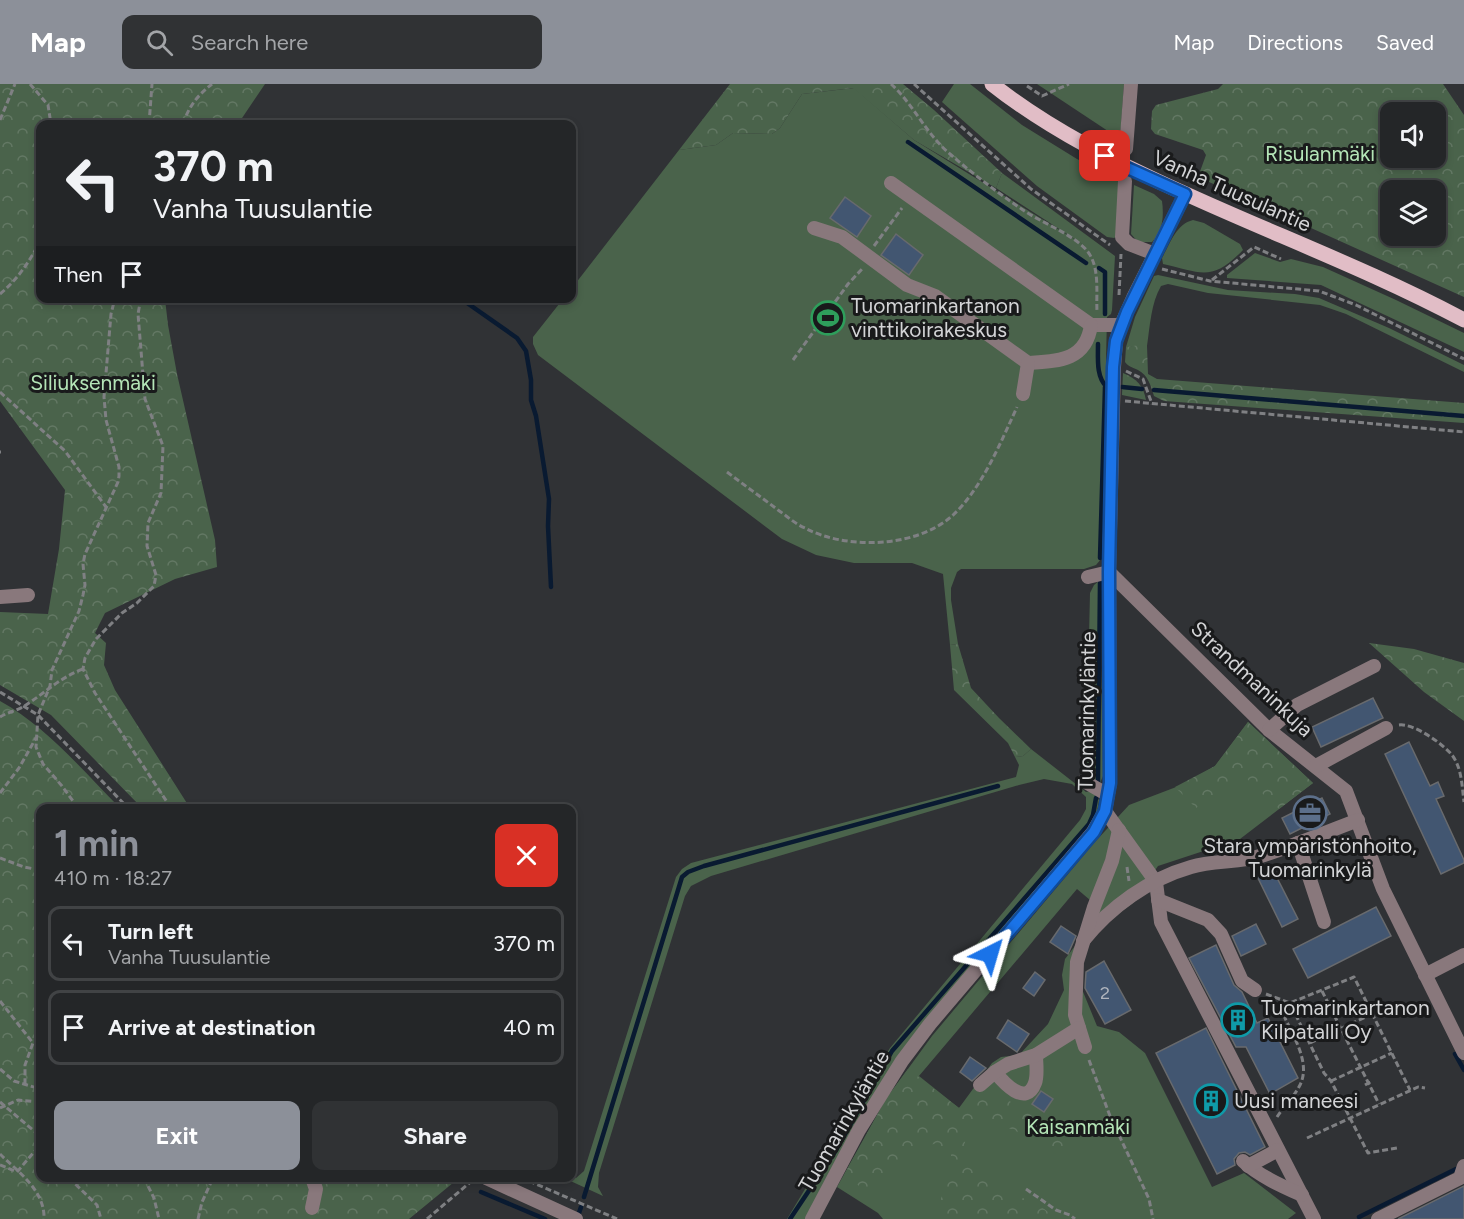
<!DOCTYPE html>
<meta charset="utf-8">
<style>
:root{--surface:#242628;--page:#303234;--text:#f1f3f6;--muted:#a3a5a8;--line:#414345;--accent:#8c9099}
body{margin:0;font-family:Figtree,sans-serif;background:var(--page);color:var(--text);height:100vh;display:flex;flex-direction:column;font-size:22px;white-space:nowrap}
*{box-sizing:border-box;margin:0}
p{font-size:20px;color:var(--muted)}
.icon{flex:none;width:33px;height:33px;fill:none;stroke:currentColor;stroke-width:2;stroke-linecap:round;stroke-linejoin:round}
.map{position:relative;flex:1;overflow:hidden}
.panel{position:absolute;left:36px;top:720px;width:540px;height:378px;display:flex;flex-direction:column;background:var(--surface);border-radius:12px;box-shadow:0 3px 9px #0003,0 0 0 2px var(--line)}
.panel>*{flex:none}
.hud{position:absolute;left:36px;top:36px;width:540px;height:183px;border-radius:12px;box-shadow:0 3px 9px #0003,0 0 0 2px var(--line);background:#242628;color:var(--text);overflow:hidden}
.buttons{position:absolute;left:1380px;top:18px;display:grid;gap:12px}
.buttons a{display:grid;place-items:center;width:66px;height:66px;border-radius:12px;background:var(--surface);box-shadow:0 3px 9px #0003,0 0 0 2px var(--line);font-size:30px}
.pin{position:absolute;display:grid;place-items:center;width:51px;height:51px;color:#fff;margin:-26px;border-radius:12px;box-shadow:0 3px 9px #0006}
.me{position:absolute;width:66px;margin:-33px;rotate:40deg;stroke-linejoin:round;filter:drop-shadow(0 0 4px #0008)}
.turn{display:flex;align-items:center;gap:21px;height:126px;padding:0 18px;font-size:27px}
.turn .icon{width:78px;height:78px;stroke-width:2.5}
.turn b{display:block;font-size:42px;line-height:51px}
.then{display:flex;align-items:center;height:57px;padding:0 18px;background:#0003;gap:12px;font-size:22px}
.round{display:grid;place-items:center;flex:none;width:63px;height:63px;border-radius:12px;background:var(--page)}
.head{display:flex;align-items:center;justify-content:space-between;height:102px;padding:0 18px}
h1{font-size:36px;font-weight:700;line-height:45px;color:var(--accent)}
.button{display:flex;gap:12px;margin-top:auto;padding:12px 18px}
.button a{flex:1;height:69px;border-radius:12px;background:var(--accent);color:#fff;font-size:24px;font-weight:700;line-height:69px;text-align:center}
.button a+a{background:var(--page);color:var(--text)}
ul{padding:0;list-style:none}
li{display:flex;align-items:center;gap:18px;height:75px;margin:0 12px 9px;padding:0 6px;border:3px solid var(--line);border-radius:12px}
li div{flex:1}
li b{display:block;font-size:22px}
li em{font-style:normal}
header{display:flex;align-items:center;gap:36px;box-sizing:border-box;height:84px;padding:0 30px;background:var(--accent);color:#fff}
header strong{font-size:28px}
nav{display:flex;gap:33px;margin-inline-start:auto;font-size:21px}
.search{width:420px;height:54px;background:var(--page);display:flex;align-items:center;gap:15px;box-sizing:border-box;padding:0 21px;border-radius:12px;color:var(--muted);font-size:22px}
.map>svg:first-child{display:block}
</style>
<header>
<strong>Map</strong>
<div class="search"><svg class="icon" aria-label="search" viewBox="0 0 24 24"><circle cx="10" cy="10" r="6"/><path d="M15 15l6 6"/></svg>Search here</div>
<nav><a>Map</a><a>Directions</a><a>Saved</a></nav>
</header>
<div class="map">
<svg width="1464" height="1135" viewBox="0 0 1464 1135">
<defs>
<pattern id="forest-crowns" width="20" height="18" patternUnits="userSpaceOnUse" patternTransform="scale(1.5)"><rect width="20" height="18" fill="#4a634b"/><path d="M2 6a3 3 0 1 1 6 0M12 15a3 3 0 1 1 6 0" fill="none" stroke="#637864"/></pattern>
</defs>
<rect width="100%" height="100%" fill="#303235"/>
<!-- green -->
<g fill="#4a634b" fill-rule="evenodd">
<polygon points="954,0 970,0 1022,41 1077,75 1120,96 1116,153 1114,154 1107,153 1037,102 942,18"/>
<polygon points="1037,0 1124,0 1120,55"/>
<polygon points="854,4 914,56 1087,163 996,104 1002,89 1115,172 1112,226 1111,230 1107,233 1106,275 1108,289 1101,475 1096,481 1084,485 961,485 957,488 951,504 951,516 958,560 950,561 943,490 912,479 854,479 816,471 782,455 538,271 533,260 533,253 563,215 572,214 572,204 679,66 716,61 733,49 772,50 780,44 802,10"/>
<path d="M1134,101L1154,110L1162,117C1164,132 1163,147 1152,158H1138L1131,150Z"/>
<path d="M1193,136L1204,139L1240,160L1243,166C1212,198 1202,189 1163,180L1162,174C1170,160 1176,140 1193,136Z"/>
<polygon points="1255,169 1280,178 1291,175 1323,183 1396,216 1464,249 1464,268 1321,201 1227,194 1227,191"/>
<path d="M1158,191L1228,206L1295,210L1319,214L1389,244L1464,281V288L1346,230L1320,221L1208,209L1168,200L1161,202C1151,219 1150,242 1147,262L1126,263L1135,233L1154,192Z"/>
<polygon points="1099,497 1102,501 1101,584 1103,692 1100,699 1091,696 1086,685 1090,509 1094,501"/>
<path d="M1248,638L1313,699L1240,755L1158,782L1133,819L1093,848L1077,893L1097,942L1119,948L1145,969L1212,1103L1244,1089L1296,1129L1288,1135H883L878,1129L837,1103L886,1015L932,952L1094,759L1129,721L1184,700L1215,682ZM1077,805L1090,816L1081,854L1065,875L1062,891L1064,906L1048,940L1019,971L1001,973L992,979L959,1024L919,992Z"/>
<polygon points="1031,665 1086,708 1091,707 1099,716 1097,728 1090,742 912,954 806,1135 787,1135 890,964 1080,736 1086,725 1086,713 1072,700 1044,695 1019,701 711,792 691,802 685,812 599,1089 598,1103 603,1112 564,1094 576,1094 584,1087 676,793 682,785 691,779 1016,693 1019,681 1015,673 1023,672"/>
</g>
<!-- forest -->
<g fill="url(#forest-crowns)" fill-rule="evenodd">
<polygon points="0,0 265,0 238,40 40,40 40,214 165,215 168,241 177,290 215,456 217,483 175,495 105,529 95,549 106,559 104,581 115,606 190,724 142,724 51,631 0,601 0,528 48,530 59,465 65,406 0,317"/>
<polygon points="730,0 903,0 934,26 1002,89 996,104 914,56 853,4 802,10 780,44 772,50 733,49 716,61 679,66"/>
<path d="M1223,0H1443L1464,31V213L1198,93L1206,71L1203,66L1155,50L1151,45L1152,27L1156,21L1218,5ZM1390,28H1436V74H1390ZM1390,106H1436V152H1390Z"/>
<path d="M1140,261L1147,262L1148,290L1157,295L1464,319V339L1164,317L1154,312C1151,302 1148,291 1138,286C1132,283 1129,283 1125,278L1126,263Z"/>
<path d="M1123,289C1137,295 1143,301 1146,316L1122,311Z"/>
<polygon points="1369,559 1414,565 1464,579 1464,637 1424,608"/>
<polygon points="958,560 971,604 999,634 1031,665 1023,672 1015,673 1008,659 954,606 950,561"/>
<path d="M0,617C47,643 83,687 120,724H40V1094H459L409,1135H0Z"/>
<polygon points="1248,638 1313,699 1279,725 1244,692 1196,724 1175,703 1215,682"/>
<polygon points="908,985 959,1024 982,1008 998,1008 1020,1025 1052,1036 1064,1046 1062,1073 1014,1046 985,1036 968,1040 962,1076 978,1081 996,1104 1036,1119 1058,1135 924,1135 938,1124 951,1083 951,1066 934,1060 905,1066 882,1105 866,1107 844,1091 886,1015"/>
</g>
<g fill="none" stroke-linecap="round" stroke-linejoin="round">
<!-- stream -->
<g stroke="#091a31" stroke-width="4.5">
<polyline points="908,58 1086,179"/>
<polyline points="1099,184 1105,188 1105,230"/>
<polyline points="460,214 517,254 526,267 531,296 531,316 536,332 549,415 548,442 551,503"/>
<path d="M1098,260C1098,274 1096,294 1107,303"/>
<polyline points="1122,303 1142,305"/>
<polyline points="1154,306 1464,332"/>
<polyline points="1100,474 1105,303"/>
<polyline points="1098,698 1100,499"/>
<polyline points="1455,970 1464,986"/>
<polyline points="481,1108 545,1135"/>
<polyline points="584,1113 682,793 688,788 704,782 998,702"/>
<polyline points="579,1129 581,1123"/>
<polyline points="1359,1133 1456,1085"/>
<polyline points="790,1135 836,1066 892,967 1089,740 1093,731 1096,714"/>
</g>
</g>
<!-- building -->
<g fill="#425671" stroke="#686a6d" stroke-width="1.5">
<polygon points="845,113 871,132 857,153 830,134"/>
<polygon points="896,150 923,171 909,191 881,171"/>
<polygon points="1373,614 1383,634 1321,663 1312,643"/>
<polygon points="1409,658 1430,702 1438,698 1444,712 1436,715 1464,776 1464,779 1441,790 1385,670"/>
<polygon points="1322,714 1330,730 1290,750 1282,734"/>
<polygon points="1270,780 1298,835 1282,843 1255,788"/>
<polygon points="1376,823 1391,852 1308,894 1293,865"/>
<polygon points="1256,840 1266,860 1241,872 1232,852"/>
<polygon points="1061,842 1076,852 1068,870 1050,858"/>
<polygon points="1216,861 1234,901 1242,908 1257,939 1268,934 1298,994 1270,1010 1246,963 1236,963 1189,874"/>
<polygon points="1104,877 1131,926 1105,940 1085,904 1086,888"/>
<polygon points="1035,888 1045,896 1034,912 1023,904"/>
<polygon points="1008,936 1029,950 1017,968 997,954"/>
<polygon points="1206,944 1265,1063 1250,1071 1245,1068 1239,1069 1234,1075 1235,1081 1217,1090 1156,969"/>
<polygon points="970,973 986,984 972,997 960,988"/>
<polygon points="1041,1007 1053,1015 1044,1028 1032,1020"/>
<polygon points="1464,1102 1464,1135 1398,1135"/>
</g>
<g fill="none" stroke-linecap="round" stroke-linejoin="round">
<!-- path -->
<g stroke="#7f8083" stroke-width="3" stroke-dasharray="6 3" stroke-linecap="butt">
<polyline points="30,0 48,21 51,40"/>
<path d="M891,0C914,21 926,50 950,70C973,90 998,109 1023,126C1042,139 1075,151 1088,168C1100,184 1096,209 1097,227"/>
<polyline points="914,0 1031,105 1110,161"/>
<polyline points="1027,2 1042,12 1069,0"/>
<polyline points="0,36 15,0"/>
<polyline points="149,40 152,0"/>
<path d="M183,40C189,22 197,12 212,0"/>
<polyline points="874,162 902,124"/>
<polyline points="1162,185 1210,197 1319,207 1356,221 1464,275"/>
<polyline points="1212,196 1254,163 1281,175"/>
<path d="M0,210C18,195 30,177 40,157"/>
<polyline points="1119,211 1121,170"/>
<polyline points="141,214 138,230 145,315 163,362 161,409 148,439 147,462 156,491 154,502 137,519 122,529 96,555 85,574 83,585 95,609 171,724"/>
<polyline points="793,276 848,200 863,184"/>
<polyline points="1126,287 1143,295 1152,320"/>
<polyline points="0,308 65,367 106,423"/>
<polyline points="1125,317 1464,348"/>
<polyline points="0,368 1,368"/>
<path d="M727,388C744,401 761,413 778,426C787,432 795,440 805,444C846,466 916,464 952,432C981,406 1001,358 1017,323"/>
<polyline points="0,608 38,631 128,724"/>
<path d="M0,633C8,628 19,626 26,621C46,608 61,593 83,585"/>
<path d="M1399,641C1414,639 1443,660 1452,671C1462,684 1462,703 1464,718"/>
<polyline points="0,709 19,684 36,654"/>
<polyline points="78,724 62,702 43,680 36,663 38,631 50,602 52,586 79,527 83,511 85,501 83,480 85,470 118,398 119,392 119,383 106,336 104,313 111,230 115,214"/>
<polyline points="0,774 24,783 40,786"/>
<polyline points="1127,783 1129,797"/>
<polyline points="1322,907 1379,1020"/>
<polyline points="1266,910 1290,919 1354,893 1410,1006"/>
<polyline points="0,917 33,959 25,981 25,1001"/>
<polyline points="1330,931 1337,928"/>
<polyline points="1310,959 1372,930"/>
<polyline points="1089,976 1110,1032 1149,1115 1153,1135"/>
<polyline points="0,985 14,997 40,1005"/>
<polyline points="1331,997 1392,969"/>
<polyline points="1365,1001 1372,997"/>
<polyline points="0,1018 40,1052"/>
<polyline points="0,1024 18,1016 40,1018"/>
<path d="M1277,1033C1284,1022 1294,1013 1300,1001C1312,977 1290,948 1281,925L1290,919L1324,989L1331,997L1368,1069L1397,1064"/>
<polyline points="1307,1054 1418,1003 1425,1004"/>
<path d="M0,1070C18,1088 45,1106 44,1135"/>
<polyline points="0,1081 15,1087"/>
<polyline points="17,1088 40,1061"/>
<polyline points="69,1094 97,1121 101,1135"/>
<polyline points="144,1094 154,1114 159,1135"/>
<polyline points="529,1097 617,1135"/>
<polyline points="1026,1105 1056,1126 1070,1131 1075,1135"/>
<polyline points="198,1135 202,1118 213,1094"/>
<polyline points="427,1135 474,1095"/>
</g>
<!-- minor -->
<g stroke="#89787c" stroke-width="14">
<polyline points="1126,65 1131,0"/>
<polyline points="1125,97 1122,153 1129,160 1155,170"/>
<polyline points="891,99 1091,241 1121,241"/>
<path d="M814,144L842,153L907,201L935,212L1028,279C1058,277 1086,277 1091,241"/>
<polyline points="1023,310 1028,279"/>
<polyline points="1088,493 1109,488 1269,646 1346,707 1383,805 1464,969"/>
<polyline points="0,513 28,511"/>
<polyline points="1269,646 1297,621 1374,582"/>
<polyline points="1316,682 1386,644"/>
<polyline points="1084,697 1108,711"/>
<polyline points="1105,727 1156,798 1161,838 1314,1135"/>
<polyline points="1298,759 1324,838"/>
<polyline points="1158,816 1208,836 1221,850 1242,897 1255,906"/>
<path d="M1083,857C1110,823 1149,795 1191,783C1214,776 1240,779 1264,771C1296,761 1327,748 1358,736"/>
<polyline points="1425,891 1464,871"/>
<polyline points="1085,963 1075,931 1077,878 1094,823 1112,777 1119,746"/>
<path d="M995,988C1003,998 1026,1024 1035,999C1038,991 1036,979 1036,971"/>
<polyline points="980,1001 995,988 1008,980 1036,971 1079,944"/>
<path d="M1243,1077C1259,1092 1282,1102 1302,1111"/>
<polyline points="1248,1082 1278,1066"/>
<polyline points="312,1094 316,1105 312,1124"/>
<polyline points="486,1094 576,1135"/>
<polyline points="812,1135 859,1046 902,977 930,940 1093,748 1105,727 1110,699 1109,488 1114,283 1116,257 1121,241 1133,214 1185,110"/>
<polyline points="1378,1135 1460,1094 1464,1082"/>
</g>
<!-- major -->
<path stroke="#e1bdc6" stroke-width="15" d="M992,0C1050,46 1119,80 1186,110C1278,152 1374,188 1464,236"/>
</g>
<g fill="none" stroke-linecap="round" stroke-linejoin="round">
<defs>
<polyline id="route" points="990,870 1094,748 1105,727 1110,699 1109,488 1113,283 1116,257 1127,228 1185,110 1123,82 1105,72"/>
</defs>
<!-- route casing -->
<use href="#route" stroke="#114b97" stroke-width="15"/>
<!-- route -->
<use href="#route" stroke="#1a73e8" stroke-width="10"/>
</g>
<!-- icons -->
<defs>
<symbol id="stadium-ring" viewBox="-11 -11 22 22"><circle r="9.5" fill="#191a1b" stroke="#2e9e5b" stroke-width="1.5"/><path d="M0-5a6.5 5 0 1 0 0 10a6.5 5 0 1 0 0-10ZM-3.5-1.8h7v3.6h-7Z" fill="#2e9e5b"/></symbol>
<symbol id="office-ring" viewBox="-11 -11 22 22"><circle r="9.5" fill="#191a1b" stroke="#5c6f8a" stroke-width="1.5"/><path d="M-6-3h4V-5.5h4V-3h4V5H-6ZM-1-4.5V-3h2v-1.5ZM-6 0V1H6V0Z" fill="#5c6f8a"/></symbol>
<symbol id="building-ring" viewBox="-11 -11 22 22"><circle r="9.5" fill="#191a1b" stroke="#0f9aa8" stroke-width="1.5"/><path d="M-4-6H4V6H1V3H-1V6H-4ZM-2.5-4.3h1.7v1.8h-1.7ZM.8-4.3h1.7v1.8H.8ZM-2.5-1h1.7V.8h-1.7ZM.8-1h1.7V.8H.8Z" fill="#0f9aa8"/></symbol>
</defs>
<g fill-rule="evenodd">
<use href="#stadium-ring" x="809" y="215" width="38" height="38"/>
<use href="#office-ring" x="1291" y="710" width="38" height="38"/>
<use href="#building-ring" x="1219" y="917" width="38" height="38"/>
<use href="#building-ring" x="1192" y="998" width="38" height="38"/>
</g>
<g text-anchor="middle" stroke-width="6" stroke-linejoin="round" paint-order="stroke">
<!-- number labels -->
<g font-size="18" fill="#afb4bd">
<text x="1105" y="915">2</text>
</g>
<!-- park labels -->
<g font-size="21" fill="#b4e5b7" stroke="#191a1b">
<text x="1320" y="77">Risulanmäki</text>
<text x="93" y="306">Siliuksenmäki</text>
<text x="1078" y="1050">Kaisanmäki</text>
</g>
<!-- street labels -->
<g font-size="21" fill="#d3d4d6" stroke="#191a1b">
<text transform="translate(1232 107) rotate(24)" y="7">Vanha Tuusulantie</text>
<text transform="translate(1252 595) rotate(43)" y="7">Strandmaninkuja</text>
<text transform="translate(1087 627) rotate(-89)" y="7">Tuomarinkyläntie</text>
<text transform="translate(844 1037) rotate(-60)" y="7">Tuomarinkyläntie</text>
</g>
<!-- poi labels -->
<g font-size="21" fill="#d3d4d6" stroke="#191a1b" text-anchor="start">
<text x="851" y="229">Tuomarinkartanon<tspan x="851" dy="24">vinttikoirakeskus</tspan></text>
<text x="1310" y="769" text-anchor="middle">Stara ympäristönhoito,<tspan x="1310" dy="24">Tuomarinkylä</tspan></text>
<text x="1261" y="931">Tuomarinkartanon<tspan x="1261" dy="24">Kilpatalli Oy</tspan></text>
<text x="1234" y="1024">Uusi maneesi</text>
</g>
</g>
</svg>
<div class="buttons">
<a><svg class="icon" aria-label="sound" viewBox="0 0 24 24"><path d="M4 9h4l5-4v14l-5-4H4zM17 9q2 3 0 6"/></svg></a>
<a><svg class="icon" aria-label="layers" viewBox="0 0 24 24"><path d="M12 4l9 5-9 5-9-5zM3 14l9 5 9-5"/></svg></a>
</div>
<div class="pin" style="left:1105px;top:72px;background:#d93025"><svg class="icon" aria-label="arrive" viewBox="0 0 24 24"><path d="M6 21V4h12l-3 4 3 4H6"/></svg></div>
<svg class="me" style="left:990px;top:870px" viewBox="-20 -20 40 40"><path d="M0-17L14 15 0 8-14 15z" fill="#1a73e8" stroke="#fff" stroke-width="4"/></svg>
<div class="hud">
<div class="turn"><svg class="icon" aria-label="left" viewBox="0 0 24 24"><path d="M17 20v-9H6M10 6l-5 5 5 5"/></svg><div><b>370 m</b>Vanha Tuusulantie</div></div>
<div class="then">Then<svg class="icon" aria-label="arrive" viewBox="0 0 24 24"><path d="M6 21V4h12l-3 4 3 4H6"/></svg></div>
</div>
<section class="panel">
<div class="head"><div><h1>1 min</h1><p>410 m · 18:27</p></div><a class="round" style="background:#d93025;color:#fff"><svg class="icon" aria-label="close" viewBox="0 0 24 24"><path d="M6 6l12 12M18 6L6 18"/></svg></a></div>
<ul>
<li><svg class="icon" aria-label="left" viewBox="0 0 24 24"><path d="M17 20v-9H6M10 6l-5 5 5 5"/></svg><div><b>Turn left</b><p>Vanha Tuusulantie</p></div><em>370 m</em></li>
<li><svg class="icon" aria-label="arrive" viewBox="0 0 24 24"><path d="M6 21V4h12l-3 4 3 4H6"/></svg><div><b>Arrive at destination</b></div><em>40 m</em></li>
</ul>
<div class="button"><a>Exit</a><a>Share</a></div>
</section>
</div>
